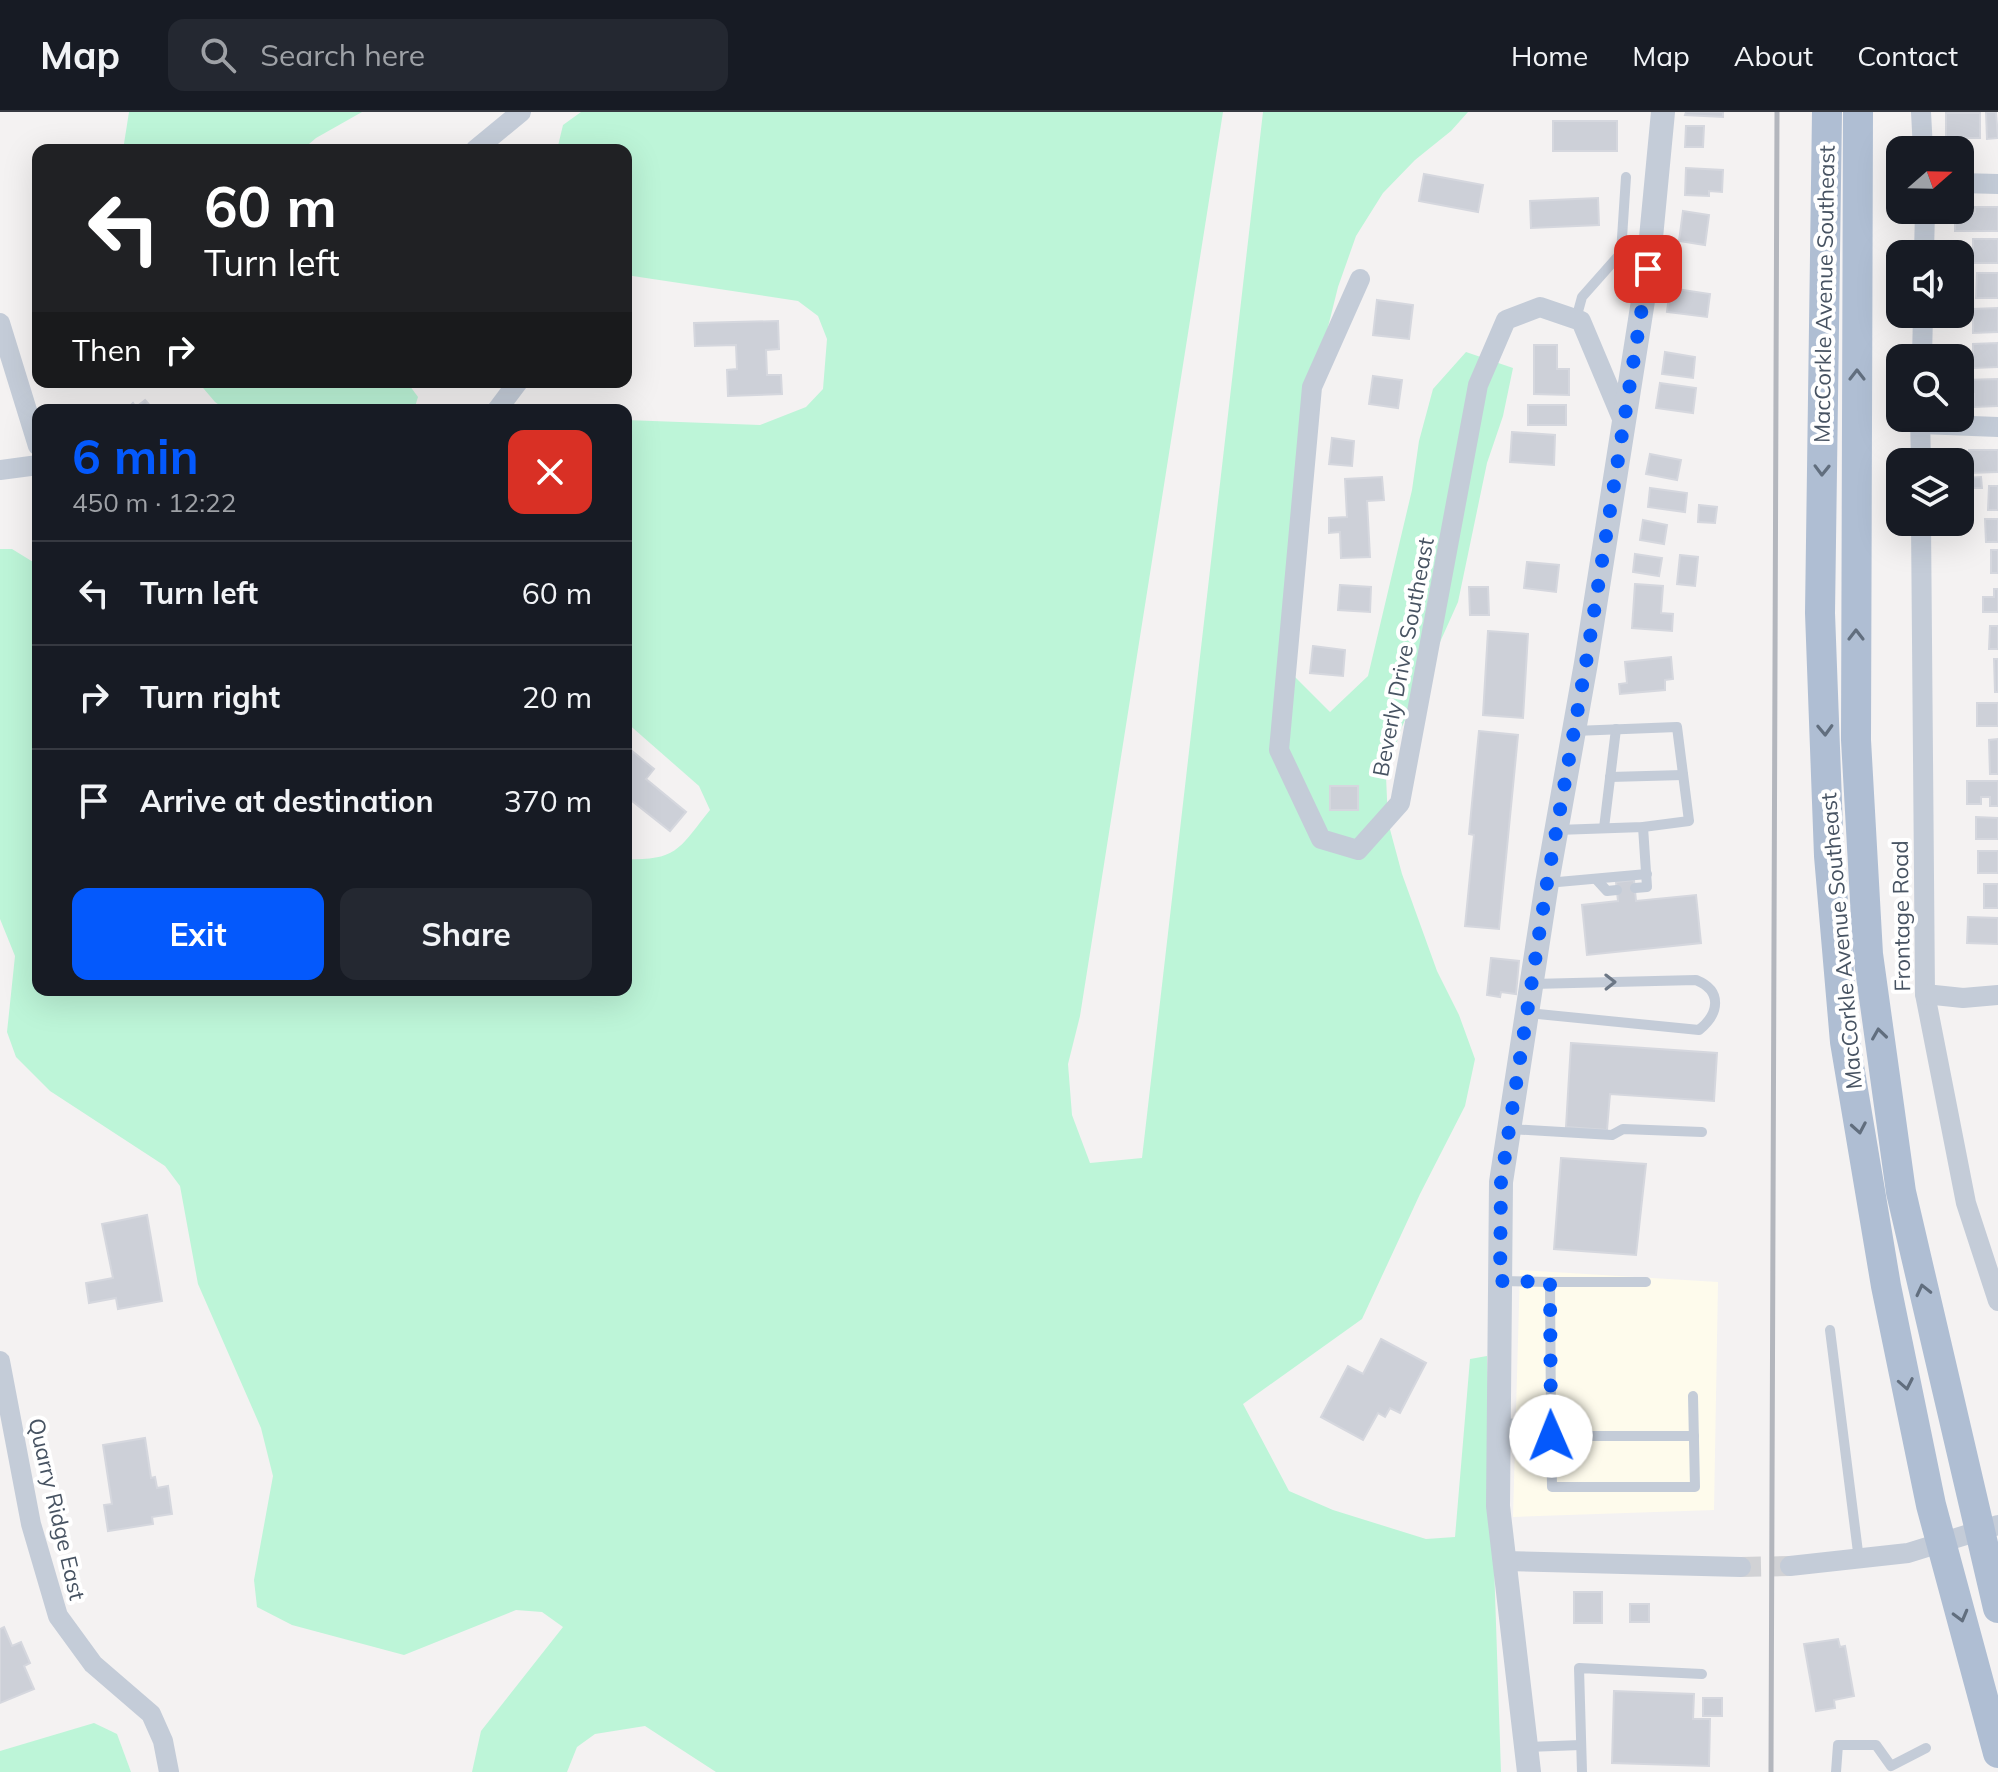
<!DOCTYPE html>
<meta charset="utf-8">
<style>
:root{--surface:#171b24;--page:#242831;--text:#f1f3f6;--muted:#9ea1a6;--line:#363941;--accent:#0459fc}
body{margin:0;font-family:Mulish,sans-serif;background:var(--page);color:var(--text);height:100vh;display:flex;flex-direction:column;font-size:30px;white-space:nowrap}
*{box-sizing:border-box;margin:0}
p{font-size:26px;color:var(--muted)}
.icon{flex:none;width:44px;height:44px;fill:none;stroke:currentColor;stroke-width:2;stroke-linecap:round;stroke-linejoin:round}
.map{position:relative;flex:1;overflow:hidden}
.sheet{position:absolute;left:32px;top:292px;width:600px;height:592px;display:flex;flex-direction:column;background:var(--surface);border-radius:16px;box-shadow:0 8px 32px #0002}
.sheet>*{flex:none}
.hud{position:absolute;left:32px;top:32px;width:600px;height:244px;border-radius:16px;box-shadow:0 8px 32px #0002;background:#202124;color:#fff;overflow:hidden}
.needle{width:52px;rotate:70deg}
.fabs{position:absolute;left:1886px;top:24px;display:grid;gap:16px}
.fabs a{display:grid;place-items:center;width:88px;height:88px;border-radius:16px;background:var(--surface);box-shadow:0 8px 32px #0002;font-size:40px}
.pin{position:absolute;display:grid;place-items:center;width:68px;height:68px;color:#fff;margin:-34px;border-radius:16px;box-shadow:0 4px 12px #0006}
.me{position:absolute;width:88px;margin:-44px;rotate:359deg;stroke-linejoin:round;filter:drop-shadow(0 0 6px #0008)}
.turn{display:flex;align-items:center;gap:28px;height:168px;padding:0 40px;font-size:36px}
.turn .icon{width:104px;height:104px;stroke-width:2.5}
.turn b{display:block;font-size:56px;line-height:68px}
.then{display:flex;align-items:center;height:76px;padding:0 40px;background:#0003;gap:16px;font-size:30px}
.round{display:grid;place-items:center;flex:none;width:84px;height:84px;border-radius:16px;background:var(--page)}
.head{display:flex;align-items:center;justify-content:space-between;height:136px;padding:0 40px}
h1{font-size:48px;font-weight:700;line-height:60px;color:var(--accent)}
.action{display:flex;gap:16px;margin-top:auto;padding:16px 40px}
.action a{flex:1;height:92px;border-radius:16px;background:var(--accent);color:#fff;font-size:32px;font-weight:700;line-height:92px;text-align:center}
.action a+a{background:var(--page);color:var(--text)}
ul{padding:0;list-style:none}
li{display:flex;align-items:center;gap:24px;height:104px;padding:0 40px;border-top:2px solid var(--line)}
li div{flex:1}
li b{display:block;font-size:30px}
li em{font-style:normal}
header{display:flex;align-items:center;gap:48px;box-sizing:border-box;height:112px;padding:0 40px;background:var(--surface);border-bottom:2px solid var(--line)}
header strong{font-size:38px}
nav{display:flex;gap:44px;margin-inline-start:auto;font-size:28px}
.search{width:560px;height:72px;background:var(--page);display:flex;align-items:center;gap:20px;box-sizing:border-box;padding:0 28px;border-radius:16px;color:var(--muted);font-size:30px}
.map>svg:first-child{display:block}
</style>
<header>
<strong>Map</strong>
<div class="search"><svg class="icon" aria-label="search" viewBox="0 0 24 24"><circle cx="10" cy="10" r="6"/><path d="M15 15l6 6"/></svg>Search here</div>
<nav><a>Home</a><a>Map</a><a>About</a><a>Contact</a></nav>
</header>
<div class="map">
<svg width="1998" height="1660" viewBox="0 0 1998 1660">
<rect width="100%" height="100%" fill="#f4f2f2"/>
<!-- commercial -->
<polygon fill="#fefbec" points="1520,1158 1718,1170 1714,1398 1513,1405"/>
<!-- green -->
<g fill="#bdf5d8">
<polygon points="129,0 362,0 316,26 302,38 123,38"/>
<path d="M581,0H1223L1080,904L1068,952L1072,1003L1090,1051L1142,1046L1263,0H1468L1451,19L1415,48L1383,81L1356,124L1338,175L1314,271L1295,565L1330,600L1368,564L1412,378L1419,329L1433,277L1466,240L1513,256L1503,304L1487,351L1458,490L1401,617L1386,664L1388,710L1402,762L1437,859L1459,903L1475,947L1465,994L1420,1082L1362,1207L1243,1292L1289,1379L1333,1398L1426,1427L1455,1425L1470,1247L1487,1244L1501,1660H716L645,1614L595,1622L577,1635L567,1660H472L481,1619L563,1515L542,1500L516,1498L404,1543L292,1513L257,1495L254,1468L273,1364L261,1316L198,1172L180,1074L165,1054L50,979L16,945L7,920L15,844L0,807V437H12L38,453V878H626V747C678,749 680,735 710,698L699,674L626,610V308L760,313L806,295L823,277L827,227L818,204L798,189L626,163V38H557L563,13Z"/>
<polygon points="198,270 407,270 418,285 414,298 226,298 215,290"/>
<polygon points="94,1611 117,1622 131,1660 0,1660 0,1639"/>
</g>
<!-- building -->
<g fill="#cdd0d8" stroke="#d5d7de" stroke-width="2">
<polygon points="1686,0 1723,0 1723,5 1685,3"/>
<polygon points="1986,0 1996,0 1998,26 1987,27"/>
<rect x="1946" y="1" width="34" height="25"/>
<rect x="1553" y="9" width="64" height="30"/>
<polygon points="1686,14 1704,14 1703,35 1685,35"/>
<polygon points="1686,56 1723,58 1722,80 1709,79 1709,84 1685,83"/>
<polygon points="1424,62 1483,73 1478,100 1419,89"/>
<polygon points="1598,86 1599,113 1531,116 1530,89"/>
<polygon points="1975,95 1998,95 1998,119 1955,119 1955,100 1975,100"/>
<polygon points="1683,99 1709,103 1705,133 1679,129"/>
<rect x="1973" y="127" width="25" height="24"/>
<polygon points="1977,161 1998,161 1998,186 1976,186"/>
<polygon points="1670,176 1710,182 1707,205 1667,200"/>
<polygon points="1377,188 1413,193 1409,227 1373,223"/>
<polygon points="1998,196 1998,220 1973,221 1973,197"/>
<polygon points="778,209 779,237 766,238 767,263 781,263 782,282 728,284 727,258 737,257 736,233 695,234 694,211"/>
<polygon points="1998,231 1998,255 1973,256 1973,232"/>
<polygon points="1534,233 1557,233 1557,257 1569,257 1569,283 1534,282"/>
<polygon points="1665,240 1695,245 1693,266 1662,262"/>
<polygon points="1373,264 1402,268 1398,296 1369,292"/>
<polygon points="1998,267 1998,294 1974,295 1974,282 1964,282 1963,268"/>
<polygon points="1660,271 1696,276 1693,301 1656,296"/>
<polygon points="145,288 154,298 125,298 133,291 136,295"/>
<rect x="1528" y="293" width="38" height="20"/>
<polygon points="1512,320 1555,323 1554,353 1510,350"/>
<polygon points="1332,326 1354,329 1352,354 1329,352"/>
<polygon points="1969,338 1998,338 1998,360 1969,361"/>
<polygon points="1650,342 1681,348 1677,368 1646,362"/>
<polygon points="1382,365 1384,388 1367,389 1370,445 1341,446 1340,420 1329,421 1329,406 1347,405 1345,367"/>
<polygon points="1981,365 1982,376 1965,376 1965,366"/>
<polygon points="1989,374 1998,374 1998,398 1988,398"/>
<polygon points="1650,376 1687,381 1685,400 1648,395"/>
<polygon points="1699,393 1717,395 1715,411 1698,410"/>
<polygon points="1985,407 1998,407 1998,430 1986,430"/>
<polygon points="1643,408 1667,413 1664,432 1640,428"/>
<rect x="1991" y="438" width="7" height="23"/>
<polygon points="1635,442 1662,446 1659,464 1633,460"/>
<polygon points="1680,443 1698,445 1695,474 1677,472"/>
<polygon points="1527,450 1559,453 1556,480 1524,476"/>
<polygon points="1635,472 1663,474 1661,501 1673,502 1672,519 1632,516"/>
<polygon points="1340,473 1371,475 1370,500 1338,498"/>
<polygon points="1469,475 1488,475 1489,503 1470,503"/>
<polygon points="1994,477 1998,477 1998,500 1983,500 1983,485 1994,485"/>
<polygon points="1990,514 1998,514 1998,537 1989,537"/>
<polygon points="1488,519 1528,522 1523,606 1483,603"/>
<polygon points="1313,534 1345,538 1343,564 1310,561"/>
<polygon points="1671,545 1673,567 1665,568 1665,578 1620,582 1619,572 1627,571 1625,550"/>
<polygon points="1994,547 1998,547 1998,580 1995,580"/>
<rect x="1977" y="591" width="21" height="23"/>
<polygon points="1479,619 1518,623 1499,817 1465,814 1474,723 1469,722"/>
<polygon points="1998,627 1998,662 1990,662 1989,628"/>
<polygon points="626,634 654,657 646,667 686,700 670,719 632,689 626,696"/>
<polygon points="1967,669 1998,669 1998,694 1990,694 1990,685 1981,685 1981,692 1967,692"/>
<rect x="1330" y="674" width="28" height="24"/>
<polygon points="1976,705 1998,706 1998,727 1976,727"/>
<rect x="1978" y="739" width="20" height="22"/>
<polygon points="1634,768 1636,789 1696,783 1701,831 1587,843 1582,793 1618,789 1616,770"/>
<rect x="1984" y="772" width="14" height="24"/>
<polygon points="1968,805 1998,806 1998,832 1967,831"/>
<polygon points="1491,846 1519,849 1516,882 1501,880 1500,885 1487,883"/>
<polygon points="1571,931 1717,941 1714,989 1610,982 1607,1018 1566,1015"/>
<polygon points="1561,1046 1646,1052 1636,1143 1554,1137"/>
<polygon points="147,1103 162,1189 118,1197 116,1186 89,1191 86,1171 113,1166 102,1112"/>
<polygon points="1381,1227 1426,1251 1400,1301 1390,1296 1385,1305 1378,1301 1363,1328 1321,1305 1348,1254 1363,1262"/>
<polygon points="145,1326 151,1366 155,1365 157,1376 168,1374 172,1402 152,1405 153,1412 108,1419 104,1393 112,1392 103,1333"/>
<rect x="1574" y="1480" width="28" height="31"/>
<rect x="1630" y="1492" width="19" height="18"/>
<polygon points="4,1515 12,1534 21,1530 30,1551 24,1554 34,1577 0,1591 0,1517"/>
<polygon points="1838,1527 1840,1535 1845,1534 1854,1584 1834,1588 1835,1596 1816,1599 1804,1532"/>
<polygon points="1614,1579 1694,1582 1693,1607 1710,1607 1709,1654 1612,1651"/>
<rect x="1703" y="1586" width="19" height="18"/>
</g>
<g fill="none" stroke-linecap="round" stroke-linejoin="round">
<!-- minor-tunnel -->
<polyline stroke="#d1d2d5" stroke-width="20" stroke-dasharray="20 10" stroke-linecap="butt" points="1741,1455 1790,1454"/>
<!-- service -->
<g stroke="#c4ccd8" stroke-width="10">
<polyline points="1576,207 1582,185 1621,141 1626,65"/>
<polyline points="1610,665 1683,663"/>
<polyline points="1604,716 1616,617"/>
<polyline points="1557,718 1643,715 1689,709 1677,615 1574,619"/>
<polyline points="1596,767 1607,779 1617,778"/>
<polyline points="1547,771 1647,762"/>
<polyline points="1635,776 1647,775 1643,715"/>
<path d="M1528,901L1699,918C1719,902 1723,879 1696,868L1532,872"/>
<polyline points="1510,1017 1612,1023 1623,1017 1702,1020"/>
<polyline points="1550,1170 1646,1170"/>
<polyline points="1830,1218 1859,1448"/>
<polyline points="1551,1310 1552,1375 1695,1375 1693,1284"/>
<polyline points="1501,1312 1551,1310 1550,1170 1501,1169"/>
<polyline points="1551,1324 1694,1324"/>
<polyline points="1527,1635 1581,1633"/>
<polyline points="1582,1660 1579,1556 1702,1562"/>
<polyline points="1836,1660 1838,1633 1876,1633 1891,1654 1926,1636"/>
</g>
<!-- minor -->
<g stroke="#c4ccd8" stroke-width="20">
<polyline points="1921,0 1923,38"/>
<polyline points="475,38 521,0"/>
<polyline points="1960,71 1998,72"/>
<polyline points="1924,142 1925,98"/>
<polyline points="1360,167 1312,275 1279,638 1321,727 1358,738 1400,691 1478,273 1506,208 1540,195 1581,209 1623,309"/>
<polyline points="0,211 38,334"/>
<polyline points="1922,246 1923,202"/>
<polyline points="497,298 518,270"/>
<polyline points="1920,306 1921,350"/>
<polyline points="1920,312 1998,315"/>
<polyline points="0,358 38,353"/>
<polyline points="1921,410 1925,882 1966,1091 1998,1189"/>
<polyline points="1925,882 1963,886 1998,883"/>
<polyline points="0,1249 31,1412 58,1504 93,1552 151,1602 163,1629 169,1660"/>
<polyline points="1504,1449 1741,1455"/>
<polyline points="1790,1454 1908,1441 1998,1413"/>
</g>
<!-- tertiary -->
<polyline stroke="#c4ccd8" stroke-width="24" points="1529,1660 1498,1394 1501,1070 1547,771 1586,551 1648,157 1663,0"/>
<!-- primary -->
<g stroke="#afbed3" stroke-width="30">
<polyline points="1827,0 1820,501 1829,744 1845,930 1886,1174 1931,1393 1998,1641"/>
<polyline points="1858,0 1856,628 1868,842 1901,1080 1998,1496"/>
</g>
<!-- rail -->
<polyline stroke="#b3b6bd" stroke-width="5" points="1771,1660 1777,0"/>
</g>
<!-- one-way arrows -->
<defs><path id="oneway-chevron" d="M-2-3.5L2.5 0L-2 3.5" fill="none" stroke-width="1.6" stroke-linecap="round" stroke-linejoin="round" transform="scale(2)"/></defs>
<g stroke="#616e7e">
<use href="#oneway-chevron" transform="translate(1857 263) rotate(-90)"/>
<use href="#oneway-chevron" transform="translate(1822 358) rotate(91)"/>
<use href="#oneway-chevron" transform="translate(1856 523) rotate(-90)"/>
<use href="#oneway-chevron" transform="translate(1825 618) rotate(88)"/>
<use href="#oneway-chevron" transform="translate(1879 922) rotate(-98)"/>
<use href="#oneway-chevron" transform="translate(1859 1016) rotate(80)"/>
<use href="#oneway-chevron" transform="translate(1923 1178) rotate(-103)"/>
<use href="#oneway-chevron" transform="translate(1906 1272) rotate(79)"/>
<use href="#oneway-chevron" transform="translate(1961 1504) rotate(75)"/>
</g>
<use stroke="#6c7785" href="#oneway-chevron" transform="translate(1610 870) rotate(-1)"/>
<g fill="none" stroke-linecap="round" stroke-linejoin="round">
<!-- route -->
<polyline stroke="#0459fc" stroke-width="14" stroke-dasharray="0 25.2" points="1551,1324 1550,1170 1500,1169 1501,1070 1547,771 1586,551 1648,157"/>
</g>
<g text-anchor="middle" stroke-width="8" stroke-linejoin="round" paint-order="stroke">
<!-- street labels -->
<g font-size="22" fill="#475362" stroke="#fff">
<text transform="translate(1824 182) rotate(-89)" y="8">MacCorkle Avenue Southeast</text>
<text transform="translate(1403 545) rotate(-79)" y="8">Beverly Drive Southeast</text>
<text transform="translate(1901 804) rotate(-91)" y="8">Frontage Road</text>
<text transform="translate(1841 829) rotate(-95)" y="8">MacCorkle Avenue Southeast</text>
<text transform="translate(57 1397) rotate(77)" y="8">Quarry Ridge East</text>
</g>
</g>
</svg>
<div class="fabs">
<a><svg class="needle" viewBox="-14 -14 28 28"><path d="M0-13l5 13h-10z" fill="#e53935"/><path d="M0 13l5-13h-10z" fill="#9ea1a6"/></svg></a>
<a><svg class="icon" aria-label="sound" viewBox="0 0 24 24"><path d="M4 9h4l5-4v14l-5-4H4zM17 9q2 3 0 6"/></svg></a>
<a><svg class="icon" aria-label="search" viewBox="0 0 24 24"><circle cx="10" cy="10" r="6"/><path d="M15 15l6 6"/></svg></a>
<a><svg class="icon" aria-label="layers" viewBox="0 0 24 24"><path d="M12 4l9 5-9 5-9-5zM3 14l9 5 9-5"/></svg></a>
</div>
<div class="pin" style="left:1648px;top:157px;background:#d93025"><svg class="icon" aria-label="arrive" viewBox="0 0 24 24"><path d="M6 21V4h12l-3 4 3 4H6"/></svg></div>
<svg class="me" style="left:1551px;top:1324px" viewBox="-20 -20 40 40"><circle r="19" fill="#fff"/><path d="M0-13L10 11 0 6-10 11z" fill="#0459fc"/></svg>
<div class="hud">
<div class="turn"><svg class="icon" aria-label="left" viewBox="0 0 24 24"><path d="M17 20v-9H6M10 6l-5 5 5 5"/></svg><div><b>60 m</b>Turn left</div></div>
<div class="then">Then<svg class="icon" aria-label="right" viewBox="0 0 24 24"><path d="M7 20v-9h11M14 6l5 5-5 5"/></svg></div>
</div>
<section class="sheet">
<div class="head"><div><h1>6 min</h1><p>450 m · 12:22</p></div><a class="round" style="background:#d93025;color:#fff"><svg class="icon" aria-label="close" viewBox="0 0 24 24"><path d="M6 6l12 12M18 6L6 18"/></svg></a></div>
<ul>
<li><svg class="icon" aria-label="left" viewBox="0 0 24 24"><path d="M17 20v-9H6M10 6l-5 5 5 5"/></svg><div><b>Turn left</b></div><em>60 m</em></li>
<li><svg class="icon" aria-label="right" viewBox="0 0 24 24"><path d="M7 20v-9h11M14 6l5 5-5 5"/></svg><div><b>Turn right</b></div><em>20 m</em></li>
<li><svg class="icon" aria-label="arrive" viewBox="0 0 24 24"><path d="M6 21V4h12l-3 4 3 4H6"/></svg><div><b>Arrive at destination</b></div><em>370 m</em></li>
</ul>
<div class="action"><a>Exit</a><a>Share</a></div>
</section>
</div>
